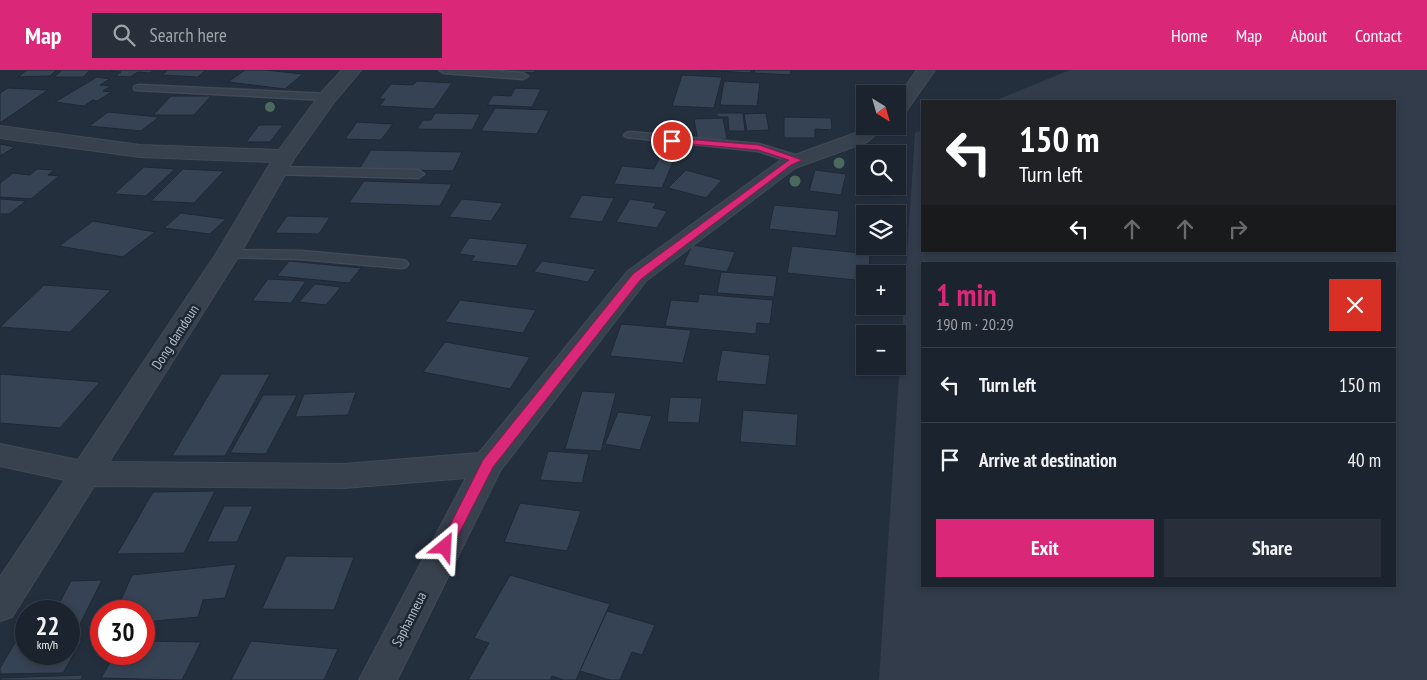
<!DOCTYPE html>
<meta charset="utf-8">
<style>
:root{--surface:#1b232e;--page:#282f3a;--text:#f1f3f6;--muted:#a0a4aa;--line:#39404a;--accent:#db2777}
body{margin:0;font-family:"PT Sans Narrow",sans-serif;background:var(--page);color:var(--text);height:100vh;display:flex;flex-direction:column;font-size:19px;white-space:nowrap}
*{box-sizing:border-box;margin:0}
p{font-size:16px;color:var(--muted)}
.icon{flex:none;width:28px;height:28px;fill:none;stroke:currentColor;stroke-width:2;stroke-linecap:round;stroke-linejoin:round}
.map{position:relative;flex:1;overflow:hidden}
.sheet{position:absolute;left:921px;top:192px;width:475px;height:325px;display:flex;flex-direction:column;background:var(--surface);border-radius:0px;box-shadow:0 2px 8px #0003,0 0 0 1px var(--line)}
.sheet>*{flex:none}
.guide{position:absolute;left:921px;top:30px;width:475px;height:152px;border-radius:0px;box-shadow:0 2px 8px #0003,0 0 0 1px var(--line);background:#202124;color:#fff;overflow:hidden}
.needle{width:32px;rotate:143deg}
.tools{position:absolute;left:856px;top:15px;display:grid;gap:10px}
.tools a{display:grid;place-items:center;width:50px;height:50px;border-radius:0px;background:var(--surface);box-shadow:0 2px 8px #0003,0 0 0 1px var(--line);font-size:25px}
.speed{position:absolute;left:15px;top:530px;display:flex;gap:10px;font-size:25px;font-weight:700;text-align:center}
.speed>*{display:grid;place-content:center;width:65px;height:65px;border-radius:50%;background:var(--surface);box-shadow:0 2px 8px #0003,0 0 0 1px var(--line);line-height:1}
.speed small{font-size:12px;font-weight:400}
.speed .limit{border:8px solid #d22;background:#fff;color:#111}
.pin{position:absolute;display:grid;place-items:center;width:42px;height:42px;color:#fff;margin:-21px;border:2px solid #fff;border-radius:50%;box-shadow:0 1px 5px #0007}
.me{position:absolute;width:55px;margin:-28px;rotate:27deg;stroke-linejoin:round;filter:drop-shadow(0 0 4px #0008)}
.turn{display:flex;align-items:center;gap:18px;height:105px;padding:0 15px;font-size:22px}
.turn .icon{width:65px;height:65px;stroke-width:2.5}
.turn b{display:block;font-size:35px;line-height:42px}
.lanes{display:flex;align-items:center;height:48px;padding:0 15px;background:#0003;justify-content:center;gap:25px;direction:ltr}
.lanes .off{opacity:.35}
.round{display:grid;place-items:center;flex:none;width:52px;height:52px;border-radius:0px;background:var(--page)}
.summary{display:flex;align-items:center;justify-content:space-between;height:85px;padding:0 15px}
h1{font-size:30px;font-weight:700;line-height:38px;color:var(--accent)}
.cta{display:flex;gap:10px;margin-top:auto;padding:10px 15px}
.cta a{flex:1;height:58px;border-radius:0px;background:var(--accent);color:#fff;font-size:20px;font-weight:700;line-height:58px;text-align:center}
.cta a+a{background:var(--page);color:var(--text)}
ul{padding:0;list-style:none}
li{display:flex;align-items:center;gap:15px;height:75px;padding:0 15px;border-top:1px solid var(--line)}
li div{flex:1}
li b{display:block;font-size:19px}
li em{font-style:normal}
header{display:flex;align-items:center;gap:30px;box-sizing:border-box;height:70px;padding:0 25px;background:var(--accent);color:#fff}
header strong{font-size:24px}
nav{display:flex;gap:28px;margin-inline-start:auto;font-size:18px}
.search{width:350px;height:45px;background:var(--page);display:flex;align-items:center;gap:12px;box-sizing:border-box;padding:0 18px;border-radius:0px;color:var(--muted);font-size:19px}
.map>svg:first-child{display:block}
</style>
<header>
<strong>Map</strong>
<div class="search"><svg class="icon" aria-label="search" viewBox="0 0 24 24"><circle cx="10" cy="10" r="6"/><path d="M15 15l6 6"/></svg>Search here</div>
<nav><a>Home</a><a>Map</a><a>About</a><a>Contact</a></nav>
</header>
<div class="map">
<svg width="1427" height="610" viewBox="0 0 1427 610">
<rect width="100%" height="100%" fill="#242f3e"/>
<!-- airport -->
<path fill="#323c4b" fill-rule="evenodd" d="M1070,0H1427V610H879L915,63L922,60V181H1395V31H994ZM922,194H1395V516H922Z"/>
<!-- building -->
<g fill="#364354" stroke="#1f2835">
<polygon points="27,0 57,0 50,6 18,7"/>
<polygon points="62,0 90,0 83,7 54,7"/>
<polygon points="113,0 154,0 150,3 138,2 130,7 115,6 121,2 111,1"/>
<polygon points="168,0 206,0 198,7 162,5"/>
<polygon points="245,0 265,0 303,4 285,19 228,12"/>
<polygon points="479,0 535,0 534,3"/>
<polygon points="701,0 751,0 751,3"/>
<polygon points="755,0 791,0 790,5 754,3"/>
<polygon points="682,5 722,7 714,38 672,36"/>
<polygon points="97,7 110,9 100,15 111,16 103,21 112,22 97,31 93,30 84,36 55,32"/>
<polygon points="417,11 452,13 434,39 379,36 385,29 379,29 391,14 413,15"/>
<polygon points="724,11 760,13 757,36 720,35"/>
<polygon points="8,18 48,20 0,53 0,23"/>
<polygon points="515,18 541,19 532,37 487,35 493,25 511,26"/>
<polygon points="171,26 211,26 194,45 153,45"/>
<polygon points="495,38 549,40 537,64 481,61"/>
<polygon points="108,42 159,47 141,61 89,56"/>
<polygon points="435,43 480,44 472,60 417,59 423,50 431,50"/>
<polygon points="717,43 743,43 745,61 729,61 728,47 717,47"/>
<polygon points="766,43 769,60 747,61 744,44"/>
<polygon points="784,47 831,48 832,60 815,59 815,68 784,68"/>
<polygon points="723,48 727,69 698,71 694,49"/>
<polygon points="357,52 393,54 381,70 345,69"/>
<polygon points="259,55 283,55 270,72 246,72"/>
<polygon points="867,73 890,76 889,84 865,84 865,96 861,96"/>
<polygon points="0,74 15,77 0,86"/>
<polygon points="664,77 679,78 662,118 614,114 622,96 654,99"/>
<polygon points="371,80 462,82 453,101 359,99"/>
<polygon points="144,97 175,99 146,126 114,124"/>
<polygon points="37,99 54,100 48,105 59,106 31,129 0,127 0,113 13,103 30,105"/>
<polygon points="183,99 224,101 194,133 151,131"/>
<polygon points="686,100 722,110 706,128 668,118"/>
<polygon points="815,100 846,104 841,125 809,121"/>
<polygon points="859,110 865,110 865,116 895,116 893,127 856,122"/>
<polygon points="364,111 452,114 440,136 349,133"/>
<polygon points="582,125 614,128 602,152 569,148"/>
<polygon points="0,129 26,131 9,144 0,144"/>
<polygon points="462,129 503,133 491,151 449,147"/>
<polygon points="630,129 656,133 653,138 667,141 657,158 616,152"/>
<polygon points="774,135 839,141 836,166 769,159"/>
<polygon points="181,143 226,149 210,164 164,158"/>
<polygon points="287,146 330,147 319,164 275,163"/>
<polygon points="93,151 155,162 123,187 59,176"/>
<polygon points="469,168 528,174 517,196 471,191 475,186 459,184"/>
<polygon points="692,175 735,182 727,202 683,195"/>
<polygon points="792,176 870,184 869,204 865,204 865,211 787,203"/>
<polygon points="289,191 361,198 349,213 277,206"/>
<polygon points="542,191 596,199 588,212 534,202"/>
<polygon points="721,202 777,206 774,227 717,223"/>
<polygon points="268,209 306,211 291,233 252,231"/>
<polygon points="315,214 341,217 326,235 299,232"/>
<polygon points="44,215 111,220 70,262 0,257"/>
<polygon points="699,224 773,230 770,254 757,253 756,264 665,256 671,230 698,232"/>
<polygon points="460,230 536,240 523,263 445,252"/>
<polygon points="621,254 691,260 683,293 610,286"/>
<polygon points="445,272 530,287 510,319 423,302"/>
<polygon points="722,280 770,285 766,315 716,311"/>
<polygon points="0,304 100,312 60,358 0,353"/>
<polygon points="221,304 270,304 225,386 172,386"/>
<polygon points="582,321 616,323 601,381 565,379"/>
<polygon points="356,322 348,345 295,347 304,324"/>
<polygon points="263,325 297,325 266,384 230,383"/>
<polygon points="670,327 702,328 699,353 667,352"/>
<polygon points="743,340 798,344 796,376 740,372"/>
<polygon points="618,342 652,346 640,380 605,374"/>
<polygon points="548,381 589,384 582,413 540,410"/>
<polygon points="215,421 184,483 117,484 153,422"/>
<polygon points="520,433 581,441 567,481 504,472"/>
<polygon points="224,436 253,436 237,472 207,472"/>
<polygon points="286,486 354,487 334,540 262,539"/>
<polygon points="236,494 225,528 203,530 198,547 144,552 144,541 116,541 132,505"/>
<polygon points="510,505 610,534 576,610 564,610 552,606 550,610 468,610 489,573 474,568"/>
<polygon points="102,510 79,556 69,556 69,541 55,541 71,511"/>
<polygon points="607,541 655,555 642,585 632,582 620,610 610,610 580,601"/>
<polygon points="69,570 82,570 63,603 0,604 0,598 16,571 26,571 26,584 69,584"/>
<polygon points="144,571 201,572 182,610 101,608 115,584 144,584"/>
<polygon points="251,571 338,579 324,610 231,610"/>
<polygon points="83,605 81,610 0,610 0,608"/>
</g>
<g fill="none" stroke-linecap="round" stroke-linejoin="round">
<defs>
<g id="lane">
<polygon points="439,0 485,0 523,3 528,6 523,9 444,3"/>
<polygon points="139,15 328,24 333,27 328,30 135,20 134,18 135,16"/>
<polygon points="630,62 759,74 801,87 803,90 797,94 758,81 626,67 624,65 626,63"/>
<polygon points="276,97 418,100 424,104 418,108 272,104 270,101 272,98"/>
<polygon points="228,180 301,181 401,190 406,191 408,194 406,197 401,198 301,189 223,187 221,184"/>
</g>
<g id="street">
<polygon points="342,0 361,0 335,31 295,87 240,184 109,392 344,394 479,383 628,201 781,90 853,64 865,55 886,56 867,72 795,98 646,211 500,401 397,610 359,610 466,408 344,418 94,416 12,547 0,551 0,507 65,410 0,396 0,374 78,390 216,184 271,92 140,87 0,68 0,56 140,75 279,80 321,23"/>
<polygon points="917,0 935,0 905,43 898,45 898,27"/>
</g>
</defs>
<!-- lane casing -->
<use href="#lane" stroke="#414a57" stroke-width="3"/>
<!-- street casing -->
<use href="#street" stroke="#414a57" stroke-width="2"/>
<!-- lane -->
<use href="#lane" fill="#38414e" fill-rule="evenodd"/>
<!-- street -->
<use href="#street" fill="#38414e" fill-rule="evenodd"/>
</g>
<!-- trees -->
<g fill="#4b6a5d">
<circle cx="270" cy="37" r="5"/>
<circle cx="839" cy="93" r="5.5"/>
<circle cx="795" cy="111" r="5.5"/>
</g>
<!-- route -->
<polygon fill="#db2777" stroke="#8e194d" points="672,68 759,75 802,90 791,95 641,209 493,397 450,481 445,483 441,481 439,477 483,390 633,204 789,90 758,80 669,72 669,69"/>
<g text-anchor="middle" stroke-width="5" stroke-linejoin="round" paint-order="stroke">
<!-- street labels -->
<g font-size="14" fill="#b4bcc9" stroke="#1d2633">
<text transform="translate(175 267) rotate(-57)" y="5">Dong damdoun</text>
<text transform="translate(409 549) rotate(-63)" y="5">Saphanneua</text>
</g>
</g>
</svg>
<div class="tools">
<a><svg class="needle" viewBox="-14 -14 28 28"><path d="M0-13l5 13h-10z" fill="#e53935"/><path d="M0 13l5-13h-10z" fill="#a0a4aa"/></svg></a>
<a><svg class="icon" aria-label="search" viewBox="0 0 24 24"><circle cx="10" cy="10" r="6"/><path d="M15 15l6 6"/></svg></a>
<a><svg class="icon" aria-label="layers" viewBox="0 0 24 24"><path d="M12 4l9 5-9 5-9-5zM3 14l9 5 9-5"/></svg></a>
<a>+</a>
<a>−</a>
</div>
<div class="speed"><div>22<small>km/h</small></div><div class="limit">30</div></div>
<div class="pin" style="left:672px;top:71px;background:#d93025"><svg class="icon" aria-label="arrive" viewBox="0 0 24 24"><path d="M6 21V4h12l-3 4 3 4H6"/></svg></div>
<svg class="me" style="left:445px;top:477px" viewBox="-20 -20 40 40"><path d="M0-17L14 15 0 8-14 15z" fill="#db2777" stroke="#fff" stroke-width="4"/></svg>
<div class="guide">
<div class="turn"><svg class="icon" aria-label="left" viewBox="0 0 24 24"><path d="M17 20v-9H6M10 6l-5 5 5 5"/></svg><div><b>150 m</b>Turn left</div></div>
<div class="lanes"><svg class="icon" aria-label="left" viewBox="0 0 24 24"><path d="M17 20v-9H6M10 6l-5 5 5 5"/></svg><svg class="icon off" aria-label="ahead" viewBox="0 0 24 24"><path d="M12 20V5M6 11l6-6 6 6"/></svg><svg class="icon off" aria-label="ahead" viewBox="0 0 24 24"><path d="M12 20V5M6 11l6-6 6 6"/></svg><svg class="icon off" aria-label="right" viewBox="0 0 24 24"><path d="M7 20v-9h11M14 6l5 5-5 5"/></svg></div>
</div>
<section class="sheet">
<div class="summary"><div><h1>1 min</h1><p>190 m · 20:29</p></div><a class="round" style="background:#d93025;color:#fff"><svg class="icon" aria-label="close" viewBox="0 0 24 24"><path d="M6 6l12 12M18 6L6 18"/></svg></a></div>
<ul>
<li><svg class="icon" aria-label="left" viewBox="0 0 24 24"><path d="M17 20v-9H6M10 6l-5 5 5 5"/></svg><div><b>Turn left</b></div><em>150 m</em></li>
<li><svg class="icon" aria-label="arrive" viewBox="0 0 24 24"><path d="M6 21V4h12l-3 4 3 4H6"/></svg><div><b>Arrive at destination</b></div><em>40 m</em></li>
</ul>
<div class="cta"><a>Exit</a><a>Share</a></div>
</section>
</div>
